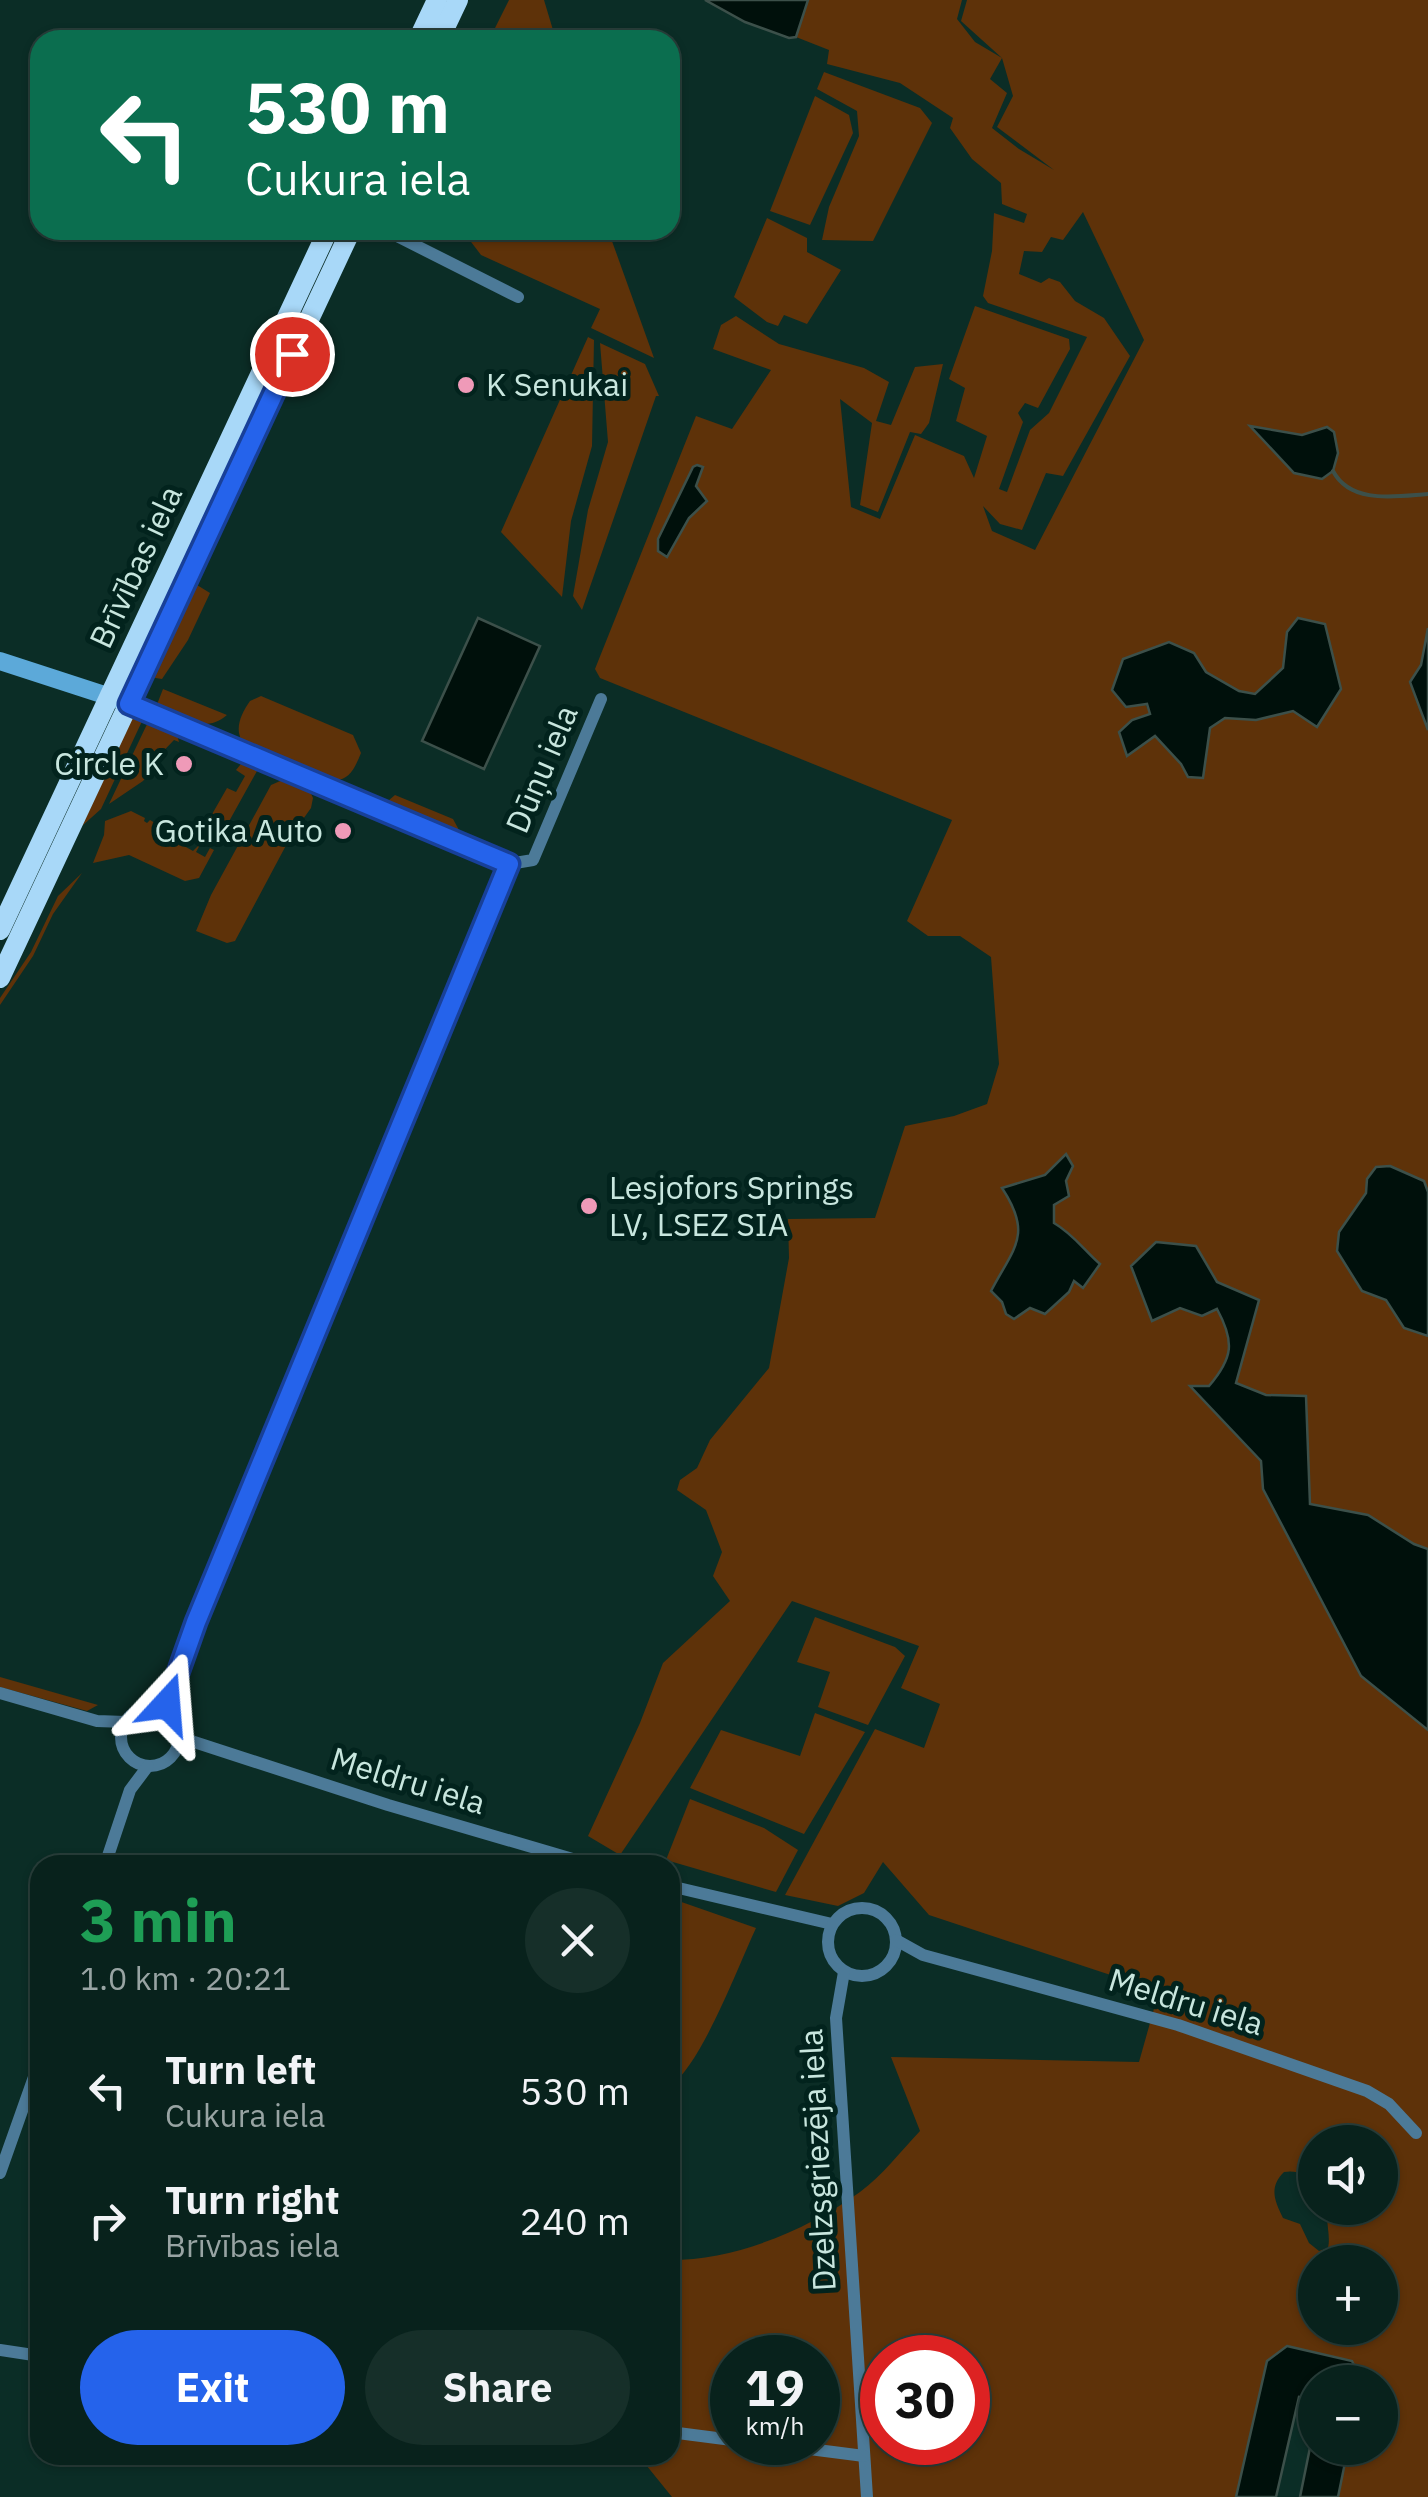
<!DOCTYPE html>
<meta charset="utf-8">
<style>
:root{--surface:#08221c;--page:#162f29;--text:#f1f3f6;--muted:#98a4a3;--line:#293f3b;--accent:#2563eb}
body{margin:0;font-family:"IBM Plex Sans",sans-serif;background:var(--page);color:var(--text);height:100vh;display:flex;flex-direction:column;font-size:38px;white-space:nowrap}
*{box-sizing:border-box;margin:0}
p{font-size:32px;color:var(--muted)}
.icon{flex:none;width:55px;height:55px;fill:none;stroke:currentColor;stroke-width:2;stroke-linecap:round;stroke-linejoin:round}
.map{position:relative;flex:1;overflow:hidden}
.sheet{position:absolute;left:30px;top:1855px;width:650px;height:610px;display:flex;flex-direction:column;background:var(--surface);border-radius:30px;box-shadow:0 2px 8px #0004,0 0 0 2px var(--line)}
.sheet>*{flex:none}
.banner{position:absolute;left:30px;top:30px;width:650px;height:210px;border-radius:30px;box-shadow:0 2px 8px #0004,0 0 0 2px var(--line);background:#0b6e4f;color:#fff;overflow:hidden}
.tools{position:absolute;left:1298px;top:2125px;display:grid;gap:20px}
.tools a{display:grid;place-items:center;width:100px;height:100px;border-radius:50%;background:var(--surface);box-shadow:0 2px 8px #0004,0 0 0 2px var(--line);font-size:50px}
.speed{position:absolute;left:710px;top:2335px;display:flex;gap:20px;font-size:50px;font-weight:700;text-align:center}
.speed>*{display:grid;place-content:center;width:130px;height:130px;border-radius:50%;background:var(--surface);box-shadow:0 2px 8px #0004,0 0 0 2px var(--line);line-height:1}
.speed small{font-size:25px;font-weight:400}
.speed .limit{border:15px solid #d22;background:#fff;color:#111}
.pin{position:absolute;display:grid;place-items:center;width:85px;height:85px;color:#fff;margin:-42px;border:5px solid #fff;border-radius:50%;box-shadow:0 2px 10px #0007}
.me{position:absolute;width:110px;margin:-55px;rotate:19deg;stroke-linejoin:round;filter:drop-shadow(0 0 8px #0008)}
.turn{display:flex;align-items:center;gap:35px;height:210px;padding:0 50px;font-size:45px}
.turn .icon{width:130px;height:130px;stroke-width:2.5}
.turn b{display:block;font-size:70px;line-height:85px}
.round{display:grid;place-items:center;flex:none;width:105px;height:105px;border-radius:52px;background:var(--page)}
.summary{display:flex;align-items:center;justify-content:space-between;height:170px;padding:0 50px}
h1{font-size:60px;font-weight:700;line-height:75px;color:#1e9e55}
.action{display:flex;gap:20px;margin-top:auto;padding:20px 50px}
.action a{flex:1;height:115px;border-radius:60px;background:var(--accent);color:#fff;font-size:40px;font-weight:700;line-height:115px;text-align:center}
.action a+a{background:var(--page);color:var(--text)}
ul{padding:0;list-style:none}
li{display:flex;align-items:center;gap:30px;height:130px;padding:0 50px}
li div{flex:1}
li b{display:block;font-size:38px}
li em{font-style:normal}
.map>svg:first-child{display:block}
</style>
<div class="map">
<svg width="1428" height="2497" viewBox="0 0 1428 2497">
<rect width="100%" height="100%" fill="#0b2d26"/>
<!-- green -->
<g fill="#5e3209" fill-rule="evenodd">
<polygon points="509,0 544,0 556,40 489,40"/>
<path d="M808,0H962L957,19L975,42L1002,58L961,21L967,0H1428V1192L1424,1181L1367,1179L1366,1193L1339,1232L1362,1291L1386,1300L1404,1328L1428,1336V1549L1414,1544L1368,1515L1310,1504L1306,1397L1266,1395L1236,1383L1259,1300L1217,1282L1180,1308L1202,1316L1217,1309C1235,1342 1233,1357 1209,1386L1191,1387L1261,1461L1263,1490L1361,1676L1428,1730V2497H1338L1349,2448H1380V2382H1362L1363,2378L1267,2361L1236,2497H672L638,2455H670V2260C736,2260 807,2230 860,2192C882,2176 901,2151 920,2131L891,2057L1139,2062L1159,1991L929,1915L883,1862L864,1893L838,1906L785,1895L875,1729L924,1748L940,1704L901,1688L919,1646L792,1601L620,1855L588,1836L640,1723L663,1663L730,1601L713,1576L722,1552L706,1510L677,1490L680,1480L697,1468L710,1440L769,1368L789,1258L788,1219L875,1218L905,1126L954,1116L987,1104L999,1064L991,957L960,936H928L907,921L952,820L600,678L595,669L696,416L732,429L771,370L713,349L721,325L736,316L779,344L864,368L889,382L876,421L891,425L915,367L943,364L929,423L921,434L910,432L878,512L860,505L872,423L840,399L851,507L880,519L915,435L964,456L974,478L987,436L956,421L965,388L949,379L975,306L1069,339L1070,349L1038,408L1025,403L1018,413L1023,422L999,489L1007,492L1030,430L1049,413L1087,337L988,303L983,296L992,251L994,213L1024,223L1027,214L1002,204L1001,183L972,159L950,128L953,118L900,83L827,64L829,50L796,37ZM1002,58L1013,96L997,127L1054,170L1019,149L992,128L1007,93L990,79ZM1083,212L1144,340L1035,550L992,531L983,506L1000,524L1022,530L1046,473L1063,476L1130,356L1104,318L1075,301L1060,282L1049,278L1041,283L1019,274L1024,251L1042,252L1051,237L1063,240ZM1252,426L1302,435L1327,427L1334,432L1338,453ZM1287,632L1317,726L1293,711L1257,720L1225,717L1210,728L1202,778L1188,777L1181,764L1155,736L1126,755L1132,720L1150,714L1124,659L1169,642L1194,653L1206,672L1239,691L1256,694L1283,668ZM1315,2142H1380V2208H1328C1325,2221 1331,2236 1328,2248L1319,2251L1309,2243L1300,2224L1283,2218C1274,2200 1269,2187 1284,2172C1297,2170 1305,2174 1315,2183ZM1315,2262H1380V2328H1315ZM732,2358H818V2442H732ZM882,2358H968V2442H882Z"/>
<polygon points="824,72 920,108 932,123 873,241 822,240 829,207 859,136 857,111 817,89"/>
<polygon points="815,96 849,115 853,133 810,225 770,211"/>
<polygon points="767,218 807,238 807,252 841,270 807,324 784,315 778,326 767,322 734,297"/>
<polygon points="462,230 608,230 654,358 591,328 600,309 481,255"/>
<polygon points="588,337 594,340 592,446 571,521 562,597 501,532"/>
<polygon points="600,343 645,364 659,396 656,396 582,610 573,596 588,510 608,442"/>
<polygon points="197,585 210,593 188,640 162,679 149,677 170,629"/>
<path d="M163,689L227,715C204,735 179,717 156,707Z"/>
<path d="M261,696L353,735L361,753C354,770 348,784 327,779L244,744C233,730 241,714 250,701Z"/>
<polygon points="139,715 144,717 101,809 82,826 132,718"/>
<polygon points="149,720 176,731 179,742 174,740 150,765 149,774 143,781 109,804"/>
<polygon points="245,759 254,762 257,771 227,825 214,825 211,816 227,788 236,792 245,776 236,770"/>
<polygon points="287,778 308,787 313,798 311,808 291,836 235,941 227,943 196,931 211,895 271,785"/>
<polygon points="395,795 453,819 459,830 451,832 391,806 388,801"/>
<polygon points="131,811 145,818 144,821 147,823 150,820 160,826 167,825 163,834 193,851 201,843 196,852 205,857 210,848 214,850 199,878 185,881 129,855 93,863 104,835 105,821"/>
<polygon points="82,873 53,914 33,956 0,1005 0,998 31,952 58,896"/>
<polygon points="815,1617 895,1647 905,1656 868,1725 818,1707 830,1672 797,1662"/>
<polygon points="0,1677 98,1705 87,1711 0,1687"/>
<polygon points="815,1713 865,1732 804,1834 690,1788 721,1730 800,1756"/>
<polygon points="690,1799 764,1828 798,1850 776,1892 666,1860"/>
<path d="M670,1898L756,1928C737,1969 703,2061 670,2087Z"/>
</g>
<!-- water -->
<g fill="#00100b" stroke="#3c504a" stroke-width="2.5">
<polygon points="705,0 808,0 796,37 789,38 745,22"/>
<polygon points="1250,426 1302,435 1327,427 1334,432 1338,453 1333,471 1322,479 1294,473"/>
<polygon points="697,465 703,467 696,486 707,501 689,518 667,557 658,551 658,539 693,467"/>
<polygon points="478,618 540,646 484,769 422,741"/>
<polygon points="1298,618 1325,624 1341,689 1317,727 1293,711 1256,720 1225,718 1210,728 1203,778 1188,777 1181,764 1155,736 1127,756 1119,732 1132,720 1150,714 1147,704 1126,707 1112,690 1123,659 1169,642 1194,653 1206,672 1239,691 1255,694 1283,668 1287,632"/>
<polygon points="1428,628 1428,730 1410,682 1421,665"/>
<path d="M1066,1154L1073,1166L1066,1181L1069,1196L1054,1205V1223C1073,1234 1084,1250 1100,1264L1083,1288L1074,1281L1069,1292L1045,1314L1030,1308L1014,1319L1006,1314L1002,1302L991,1291C1014,1247 1033,1235 1002,1188L1045,1175Z"/>
<polygon points="1390,1166 1424,1181 1428,1192 1428,1336 1404,1328 1386,1300 1362,1291 1337,1251 1339,1232 1366,1193 1367,1179 1376,1167"/>
<path d="M1156,1242L1196,1246L1217,1282L1259,1300L1236,1383L1266,1395L1306,1396L1310,1504L1368,1515L1414,1544L1428,1549V1730L1361,1676L1263,1489L1261,1461L1190,1386H1209C1233,1358 1235,1342 1217,1309L1202,1316L1180,1308L1152,1321L1131,1266Z"/>
<polygon points="1287,2346 1352,2361 1362,2382 1315,2382 1315,2399 1299,2397 1276,2497 1236,2497 1267,2361"/>
<polygon points="1315,2423 1315,2448 1348,2448 1338,2497 1300,2497"/>
</g>
<g fill="none" stroke-linecap="round" stroke-linejoin="round">
<!-- stream -->
<path stroke="#3c504a" stroke-width="4" d="M1333,471C1351,505 1397,496 1428,494"/>
<!-- minor -->
<g stroke="#4c7a98" stroke-width="12">
<polyline points="385,230 518,297"/>
<polyline points="129,703 509,864 533,860 601,699"/>
<polyline points="0,1693 97,1721 125,1722"/>
<circle cx="150" cy="1737" r="29"/>
<path d="M169,1715C161,1693 188,1644 196,1622L509,864"/>
<polyline points="178,1733 185,1739 388,1805 593,1865"/>
<polyline points="105,1865 130,1790 148,1766"/>
<polyline points="670,1886 832,1924"/>
<circle cx="862" cy="1942" r="34"/>
<polyline points="896,1940 923,1955 1178,2025 1367,2091 1389,2104 1416,2133"/>
<polyline points="844,1972 836,2018 867,2497"/>
<polyline points="0,2173 40,2060"/>
<polyline points="0,2350 40,2356"/>
<polyline points="670,2432 732,2440"/>
<polyline points="755,2442 864,2456"/>
</g>
<!-- secondary -->
<polyline stroke="#5ca9d9" stroke-width="18" points="0,661 129,703"/>
<!-- trunk -->
<g stroke="#a8d8f8" stroke-width="20">
<polyline points="418,40 437,0"/>
<polyline points="439,40 458,0"/>
<polyline points="0,930 328,230"/>
<polyline points="0,978 351,230"/>
</g>
</g>
<g fill="none" stroke-linecap="round" stroke-linejoin="round">
<defs>
<polyline id="route" points="167,1704 196,1622 509,864 129,704 292,354"/>
</defs>
<!-- route casing -->
<use href="#route" stroke="#184099" stroke-width="25"/>
<!-- route -->
<use href="#route" stroke="#2563eb" stroke-width="18"/>
</g>
<!-- markers -->
<g fill="#ef9ab8" stroke="#02231d" stroke-width="4">
<circle cx="466" cy="385" r="10"/>
<circle cx="184" cy="764" r="10"/>
<circle cx="343" cy="831" r="10"/>
<circle cx="589" cy="1206" r="10"/>
</g>
<g text-anchor="middle" stroke-width="10" stroke-linejoin="round" paint-order="stroke">
<!-- poi labels -->
<g font-size="32" fill="#c8e6de" stroke="#02231d" text-anchor="start">
<text x="486" y="396">K Senukai</text>
<text x="164" y="775" text-anchor="end">Circle K</text>
<text x="323" y="842" text-anchor="end">Gotika Auto</text>
<text x="609" y="1199">Lesjofors Springs<tspan x="609" dy="37">LV, LSEZ SIA</tspan></text>
</g>
<!-- street labels -->
<g font-size="32" fill="#c8e6de" stroke="#02231d">
<text transform="translate(136 567) rotate(-65)" y="11">Brīvības iela</text>
<text transform="translate(542 769) rotate(-67)" y="11">Dūņu iela</text>
<text transform="translate(408 1781) rotate(17)" y="11">Meldru iela</text>
<text transform="translate(1186 2002) rotate(17)" y="11">Meldru iela</text>
<text transform="translate(818 2160) rotate(-93)" y="11">Dzelzsgriezēja iela</text>
</g>
</g>
</svg>
<div class="tools">
<a><svg class="icon" aria-label="sound" viewBox="0 0 24 24"><path d="M4 9h4l5-4v14l-5-4H4zM17 9q2 3 0 6"/></svg></a>
<a>+</a>
<a>−</a>
</div>
<div class="speed"><div>19<small>km/h</small></div><div class="limit">30</div></div>
<div class="pin" style="left:292px;top:354px;background:#d93025"><svg class="icon" aria-label="arrive" viewBox="0 0 24 24"><path d="M6 21V4h12l-3 4 3 4H6"/></svg></div>
<svg class="me" style="left:167px;top:1704px" viewBox="-20 -20 40 40"><path d="M0-17L14 15 0 8-14 15z" fill="#2563eb" stroke="#fff" stroke-width="4"/></svg>
<div class="banner">
<div class="turn"><svg class="icon" aria-label="left" viewBox="0 0 24 24"><path d="M17 20v-9H6M10 6l-5 5 5 5"/></svg><div><b>530 m</b>Cukura iela</div></div>
</div>
<section class="sheet">
<div class="summary"><div><h1>3 min</h1><p>1.0 km · 20:21</p></div><a class="round"><svg class="icon" aria-label="close" viewBox="0 0 24 24"><path d="M6 6l12 12M18 6L6 18"/></svg></a></div>
<ul>
<li><svg class="icon" aria-label="left" viewBox="0 0 24 24"><path d="M17 20v-9H6M10 6l-5 5 5 5"/></svg><div><b>Turn left</b><p>Cukura iela</p></div><em>530 m</em></li>
<li><svg class="icon" aria-label="right" viewBox="0 0 24 24"><path d="M7 20v-9h11M14 6l5 5-5 5"/></svg><div><b>Turn right</b><p>Brīvības iela</p></div><em>240 m</em></li>
</ul>
<div class="action"><a>Exit</a><a>Share</a></div>
</section>
</div>
